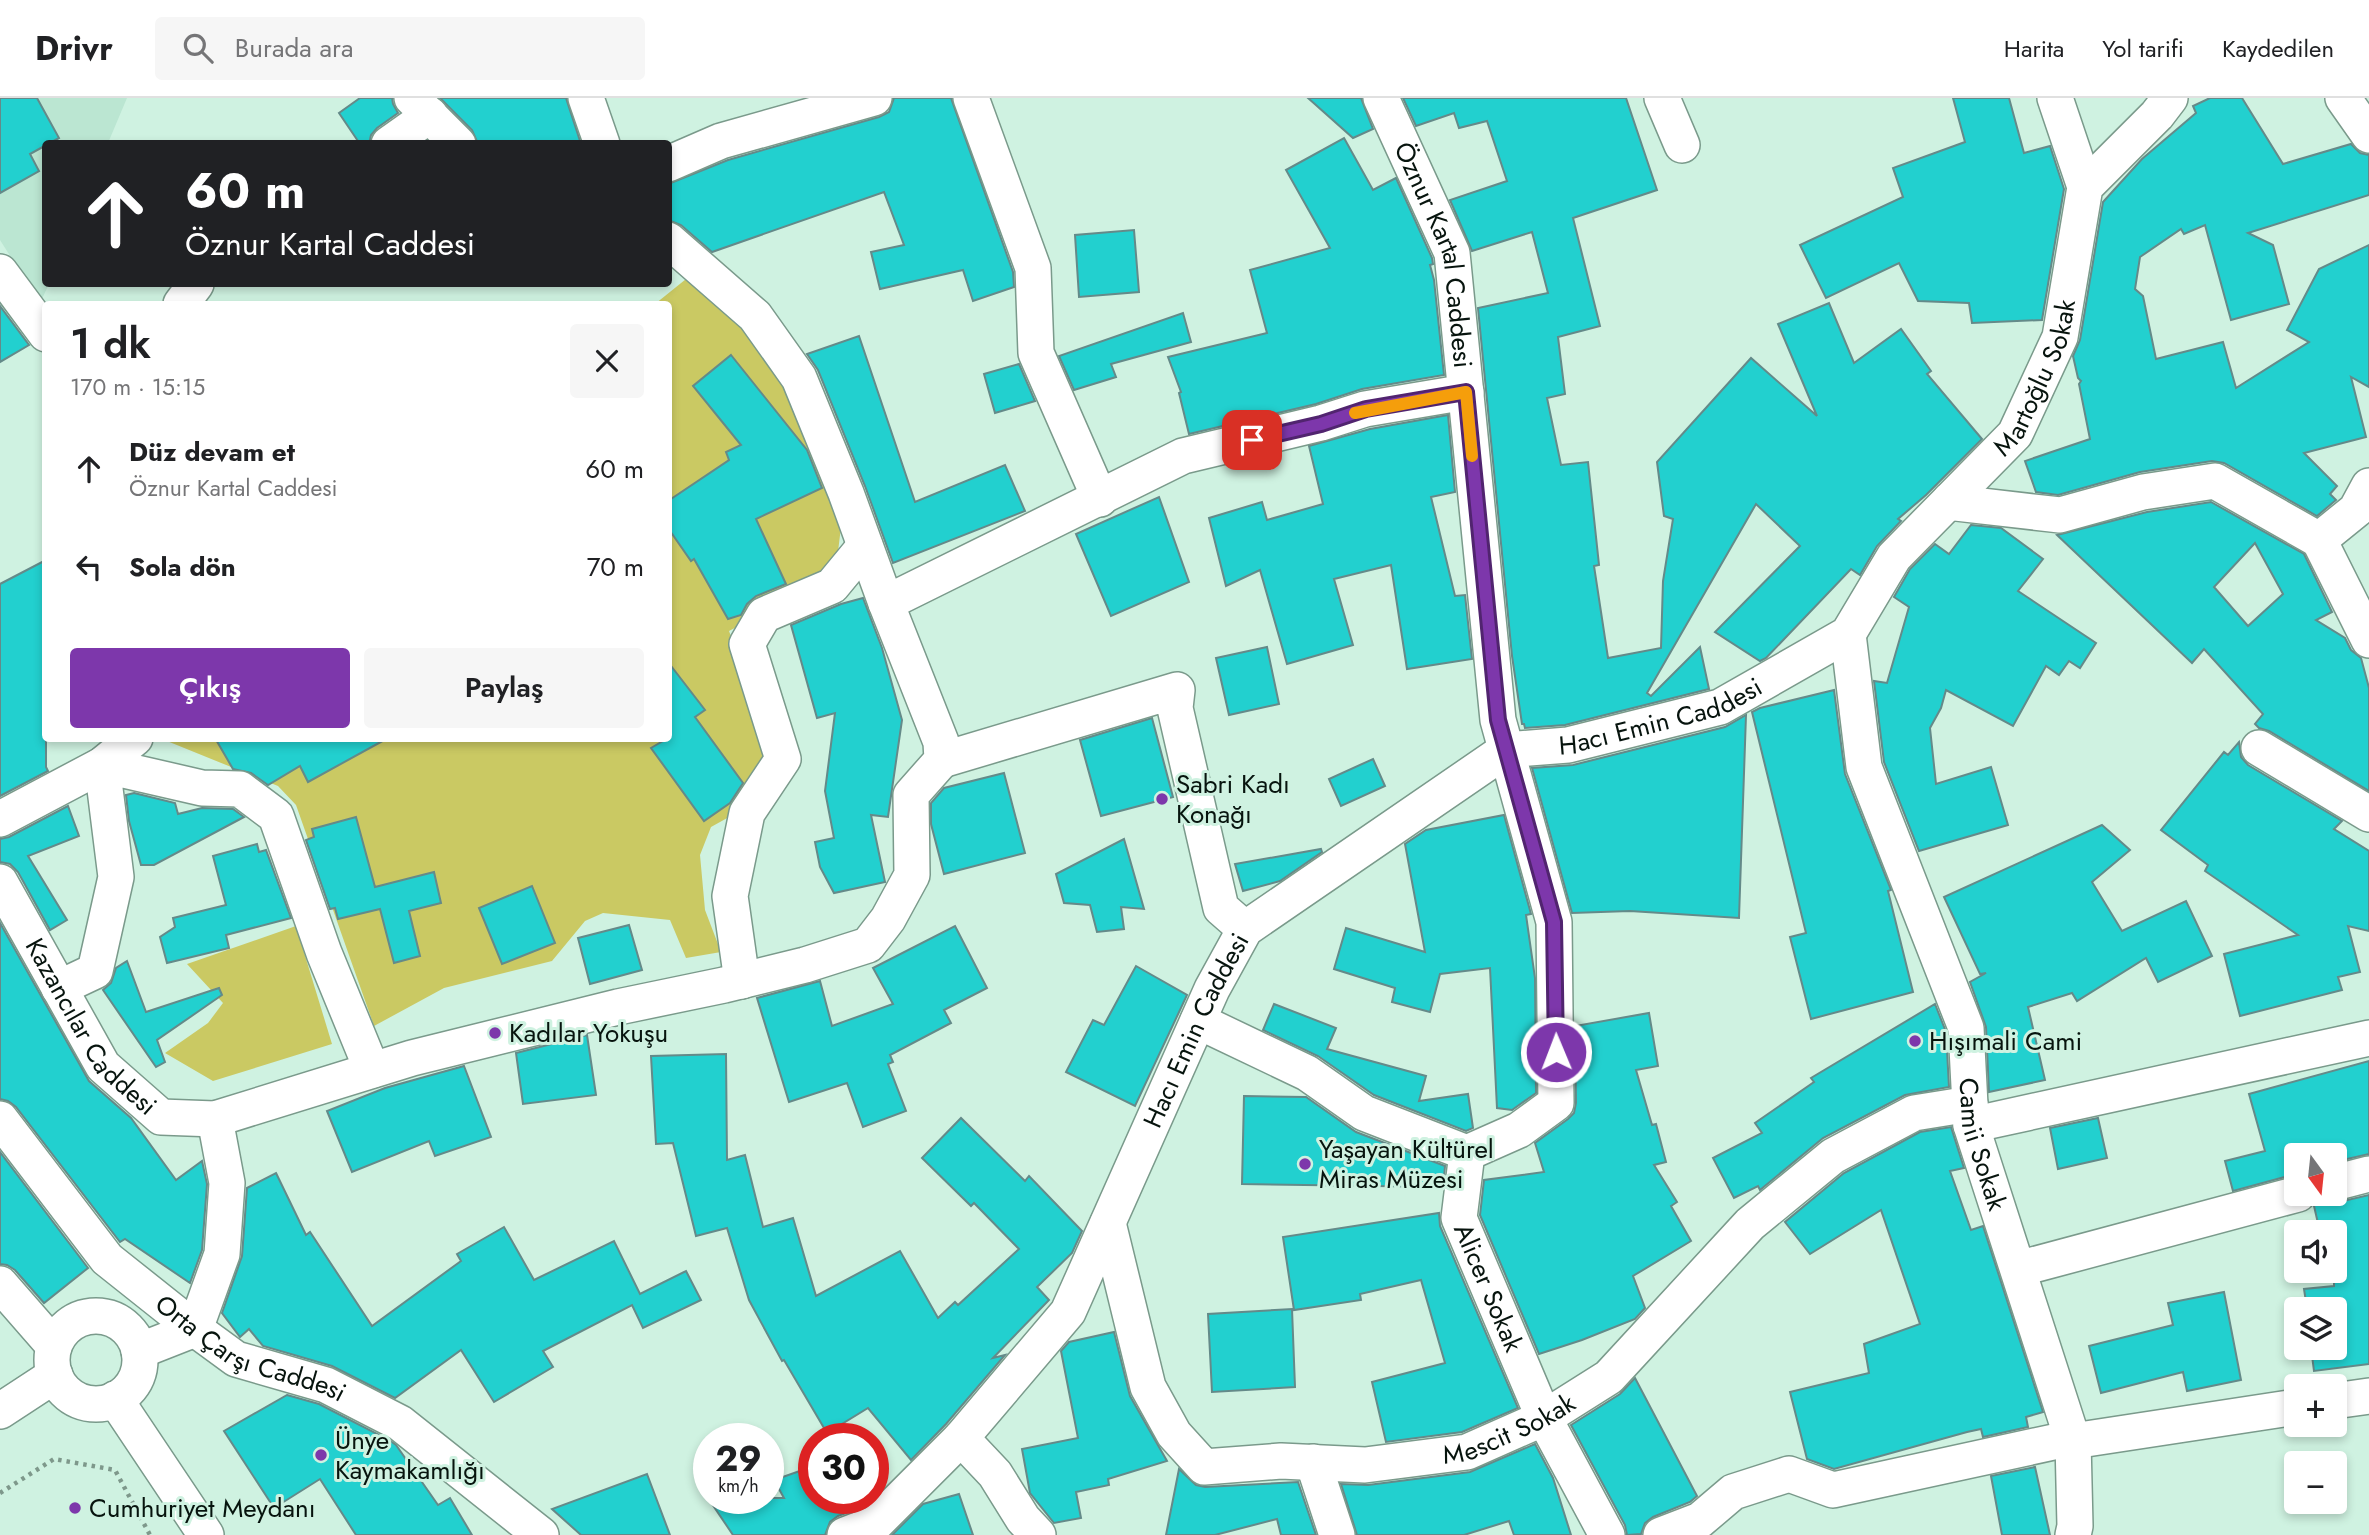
<!DOCTYPE html>
<html lang="tr">
<meta charset="utf-8">
<style>
:root{--surface:#fff;--page:#f6f6f6;--text:#202124;--muted:#757577;--line:#e0e0e0;--accent:#7d37ab}
body{margin:0;font-family:Jost,sans-serif;background:var(--page);color:var(--text);height:100vh;display:flex;flex-direction:column;font-size:26px;white-space:nowrap}
*{box-sizing:border-box;margin:0}
p{font-size:23px;color:var(--muted)}
.icon{flex:none;width:38px;height:38px;fill:none;stroke:currentColor;stroke-width:2;stroke-linecap:round;stroke-linejoin:round}
.map{position:relative;flex:1;overflow:hidden}
.side{position:absolute;left:42px;top:203px;width:630px;height:441px;display:flex;flex-direction:column;background:var(--surface);border-radius:7px;box-shadow:0 4px 10px #0003}
.side>*{flex:none}
.banner{position:absolute;left:42px;top:42px;width:630px;height:147px;border-radius:7px;box-shadow:0 4px 10px #0003;background:#202124;color:#fff;overflow:hidden}
.needle{width:46px;rotate:165deg}
.tools{position:absolute;left:2284px;top:1045px;display:grid;gap:14px}
.tools a{display:grid;place-items:center;width:63px;height:63px;border-radius:7px;background:var(--surface);box-shadow:0 4px 10px #0003;font-size:35px}
.speed{position:absolute;left:693px;top:1325px;display:flex;gap:14px;font-size:35px;font-weight:700;text-align:center}
.speed>*{display:grid;place-content:center;width:91px;height:91px;border-radius:50%;background:var(--surface);box-shadow:0 4px 10px #0003;line-height:1}
.speed small{font-size:18px;font-weight:400}
.speed .limit{border:10px solid #d22;background:#fff;color:#111}
.pin{position:absolute;display:grid;place-items:center;width:60px;height:60px;color:#fff;margin:-30px;border-radius:14px;box-shadow:0 4px 10px #0006}
.me{position:absolute;width:77px;margin:-38px;rotate:359deg;stroke-linejoin:round;filter:drop-shadow(0 0 5px #0008)}
.turn{display:flex;align-items:center;gap:24px;height:147px;padding:0 28px;font-size:32px}
.turn .icon{width:91px;height:91px;stroke-width:2.5}
.turn b{display:block;font-size:49px;line-height:60px}
.round{display:grid;place-items:center;flex:none;width:74px;height:74px;border-radius:7px;background:var(--page)}
.overview{display:flex;align-items:center;justify-content:space-between;height:119px;padding:0 28px}
h1{font-size:42px;font-weight:600;line-height:52px}
.cta{display:flex;gap:14px;margin-top:auto;padding:14px 28px}
.cta a{flex:1;height:80px;border-radius:7px;background:var(--accent);color:#fff;font-size:28px;font-weight:600;line-height:80px;text-align:center}
.cta a+a{background:var(--page);color:var(--text)}
ul{padding:0;list-style:none}
li{display:flex;align-items:center;gap:21px;height:98px;padding:0 28px}
li div{flex:1}
li b{display:block;font-size:26px}
li em{font-style:normal}
header{display:flex;align-items:center;gap:42px;box-sizing:border-box;height:98px;padding:0 35px;background:var(--surface);border-bottom:2px solid var(--line)}
header strong{font-size:33px}
nav{display:flex;gap:38px;margin-inline-start:auto;font-size:24px}
.search{width:490px;height:63px;background:var(--page);display:flex;align-items:center;gap:18px;box-sizing:border-box;padding:0 24px;border-radius:7px;color:var(--muted);font-size:26px}
.map>svg:first-child{display:block}
</style>
<header>
<strong>Drivr</strong>
<div class="search"><svg class="icon" aria-label="search" viewBox="0 0 24 24"><circle cx="10" cy="10" r="6"/><path d="M15 15l6 6"/></svg>Burada ara</div>
<nav><a>Harita</a><a>Yol tarifi</a><a>Kaydedilen</a></nav>
</header>
<div class="map">
<svg width="2369" height="1437" viewBox="0 0 2369 1437">
<rect width="100%" height="100%" fill="#cff2e1"/>
<!-- built -->
<polygon fill="#bbe6d2" points="0,0 127,0 108,45 46,46 46,186 49,186 40,205 0,142"/>
<!-- green -->
<g fill="#cac963">
<polygon points="696,173 750,223 788,287 841,429 837,462 823,483 729,533 757,608 773,659 738,714 711,729 700,757 705,812 721,854 686,860 670,822 603,815 585,823 552,863 444,890 374,928 296,707 278,688 162,641 668,640 668,206 655,206"/>
<polygon points="296,828 332,946 213,983 165,955 208,925 223,905 187,866"/>
</g>
<!-- building -->
<g fill="#22d0cf" stroke="#648a89" stroke-width="2" fill-rule="evenodd">
<polygon points="0,0 37,0 59,40 30,56 39,73 0,95"/>
<polygon points="360,0 392,0 393,6 398,15 377,30 371,37 369,46 360,46 339,15"/>
<polygon points="440,0 566,0 581,46 478,46 472,32"/>
<polygon points="894,0 951,0 1013,174 1014,189 973,203 963,172 880,191 871,154 904,147 884,94 712,154 681,127 668,122 668,86 728,62 879,19 889,14"/>
<polygon points="1308,0 1361,0 1373,31 1353,40"/>
<polygon points="1403,0 1626,0 1657,92 1573,120 1600,228 1558,239 1565,296 1547,300 1561,367 1588,364 1599,467 1594,468 1608,560 1661,550 1663,483 1673,421 1664,418 1657,364 1751,260 1817,318 1778,226 1829,205 1854,265 1901,231 1931,273 1927,276 1982,341 1926,397 1898,421 1901,423 1877,448 1860,477 1851,471 1766,560 1760,563 1715,534 1800,448 1756,406 1647,595 1651,598 1700,549 1709,591 1565,627 1525,630 1524,626 1522,626 1512,558 1478,210 1548,195 1532,134 1472,153 1450,102 1507,83 1487,23 1459,30 1454,15 1416,28"/>
<polygon points="1953,0 2009,0 2024,55 2050,48 2064,91 2042,222 1972,225 1969,205 1918,203 1899,165 1826,200 1800,147 1903,99 1893,70 1965,44"/>
<polygon points="2210,0 2242,0 2283,66 2351,46 2360,55 2369,57 2369,97 2248,135 2273,147 2289,206 2231,222 2205,127 2184,136 2181,131 2140,159 2135,191 2143,198 2156,261 2223,244 2236,290 2309,244 2287,232 2319,171 2369,147 2369,289 2351,279 2366,339 2304,355 2337,388 2330,396 2336,402 2317,418 2224,365 2212,363 2140,374 2058,397 2036,394 2025,363 2090,341 2079,286 2081,283 2078,280 2073,258 2080,242 2103,104 2142,61 2196,15 2193,8"/>
<polygon points="1344,40 1373,92 1396,80 1432,160 1433,166 1430,167 1434,182 1444,277 1362,291 1316,306 1189,336 1179,295 1181,294 1168,259 1267,235 1250,172 1330,150 1286,72"/>
<polygon points="1134,132 1139,194 1079,199 1075,137"/>
<polygon points="0,208 29,247 0,264"/>
<polygon points="1183,215 1191,244 1111,266 1116,279 1074,292 1059,258"/>
<polygon points="859,238 915,404 1005,367 1025,413 893,465 865,388 818,272 807,256"/>
<polygon points="731,257 807,352 822,390 756,421 786,486 756,498 747,506 741,517 728,521 694,461 691,463 668,430 668,403 729,362 726,354 741,347 693,288"/>
<polygon points="1019,266 1035,303 995,315 984,276"/>
<polygon points="1448,317 1455,394 1431,399 1455,498 1465,497 1472,561 1407,571 1391,467 1334,481 1353,547 1287,566 1260,472 1226,488 1209,420 1262,404 1267,422 1323,406 1309,348 1370,331"/>
<polygon points="1159,399 1189,484 1111,518 1076,436"/>
<path d="M2211,404L2304,456L2332,514L2316,522L2345,540L2351,552L2361,560L2369,590V693L2269,633L2259,630L2255,626L2263,616L2204,551L2192,565L2057,437L2147,414ZM2255,445L2283,496L2248,528L2214,489Z"/>
<polygon points="1971,427 2001,430 2043,461 2018,493 2096,545 2080,570 2069,563 2059,577 2046,568 2013,628 1946,592 1941,610 1930,630 1936,686 1991,669 2008,727 1919,753 1884,664 1874,583 1887,585 1909,509 1894,499 1910,471 1935,446 1949,456"/>
<polygon points="46,462 46,669 48,673 0,698 0,486"/>
<polygon points="863,500 882,550 902,622 888,719 871,717 885,784 834,795 820,769 815,744 834,740 825,693 835,615 817,620 791,527 841,506"/>
<polygon points="1267,549 1279,606 1229,617 1216,560"/>
<polygon points="668,564 705,612 695,619 743,685 730,705 704,723 651,650 668,640"/>
<polygon points="1834,592 1845,676 1891,792 1888,793 1913,894 1811,921 1790,839 1806,835 1752,614 1760,610"/>
<polygon points="1746,617 1739,820 1630,813 1572,815 1532,670 1573,667 1725,629"/>
<polygon points="1152,620 1173,699 1101,718 1080,642"/>
<polygon points="215,640 388,640 308,684 300,668 268,687 251,675 233,671"/>
<polygon points="2239,644 2241,659 2248,667 2342,723 2334,731 2369,753 2369,833 2348,828 2360,874 2338,879 2342,892 2240,918 2224,856 2298,837 2205,773 2208,767 2161,732 2224,654 2228,657"/>
<polygon points="1373,661 1385,688 1341,708 1329,681"/>
<polygon points="1004,675 1025,755 944,776 931,726 931,705 944,690"/>
<polygon points="134,695 175,705 178,716 202,710 233,711 244,719 154,767 141,767 129,723 126,697"/>
<polygon points="68,708 79,738 28,758 67,822 50,832 18,774 10,766 0,764 0,741 9,739"/>
<polygon points="1504,717 1531,816 1526,817 1535,880 1536,995 1512,1012 1497,1010 1490,870 1440,876 1430,914 1392,904 1395,890 1334,871 1346,830 1425,854 1405,746 1426,732"/>
<polygon points="356,719 375,789 434,774 441,805 409,813 420,858 394,865 380,811 338,821 335,810 330,811 306,742 314,739 312,731"/>
<polygon points="2102,727 2130,752 2092,784 2122,833 2186,803 2212,858 2158,884 2146,860 2077,903 2072,895 2028,909 2045,982 1989,994 1986,929 1970,884 1986,875 1980,876 1944,799"/>
<polygon points="1124,741 1144,811 1121,809 1124,831 1097,834 1090,807 1064,805 1056,776"/>
<polygon points="257,746 259,754 266,752 291,820 226,837 229,850 167,865 160,839 175,829 173,820 226,807 213,758"/>
<polygon points="1321,751 1322,754 1280,783 1243,793 1235,766"/>
<polygon points="532,788 555,845 502,866 479,810"/>
<polygon points="0,825 89,983 131,1020 176,1082 202,1063 207,1086 202,1152 190,1185 125,1141 120,1144 16,1009 8,1003 0,1001"/>
<polygon points="629,827 642,872 590,886 578,840"/>
<polygon points="955,828 987,890 944,912 951,925 890,957 893,964 888,966 906,1013 863,1029 847,985 789,1004 757,900 820,883 832,928 893,906 873,870"/>
<polygon points="127,863 146,914 219,890 222,897 157,942 165,964 156,969 103,892 111,885 116,870"/>
<polygon points="1136,868 1187,897 1135,1008 1066,974 1093,922 1104,927"/>
<polygon points="1274,906 1336,930 1327,951 1426,978 1419,1003 1468,996 1473,1030 1466,1033 1374,997 1318,958 1263,932"/>
<polygon points="1935,906 1946,934 1949,989 1905,997 1823,1040 1760,1092 1758,1088 1734,1100 1713,1060 1762,1035 1755,1025 1814,984 1811,980"/>
<polygon points="1649,915 1658,968 1636,972 1652,1027 1656,1026 1666,1064 1654,1067 1677,1104 1671,1108 1691,1143 1633,1178 1645,1210 1635,1221 1582,1242 1539,1256 1480,1117 1484,1082 1544,1074 1535,1045 1568,1021 1574,1015 1576,1005 1575,928"/>
<polygon points="587,937 596,997 523,1006 516,955"/>
<polygon points="726,956 727,1062 745,1057 763,1129 793,1120 816,1198 900,1153 938,1220 955,1204 958,1207 1019,1151 974,1105 971,1108 922,1060 961,1020 1025,1083 1029,1078 1082,1133 1072,1155 1037,1189 1049,1202 993,1260 1005,1257 946,1326 911,1362 868,1310 827,1335 784,1262 782,1263 749,1202 727,1130 696,1138 673,1045 656,1046 651,958"/>
<polygon points="2369,963 2369,1056 2334,1064 2334,1057 2296,1057 2296,1076 2233,1093 2225,1063 2265,1053 2249,996"/>
<polygon points="464,968 491,1039 435,1058 429,1043 352,1074 327,1013 385,990"/>
<polygon points="1244,998 1306,999 1356,1034 1445,1068 1443,1089 1242,1086"/>
<polygon points="2098,1020 2107,1060 2058,1071 2050,1030"/>
<polygon points="1951,1029 1964,1070 1950,1073 1971,1132 1983,1128 2043,1314 2026,1319 2028,1329 1983,1339 1981,1331 1967,1334 1834,1371 1807,1361 1790,1294 1869,1275 1864,1246 1920,1226 1881,1112 1810,1156 1785,1124 1844,1075 1920,1034"/>
<polygon points="0,1054 88,1170 44,1205 15,1172 7,1167 0,1166"/>
<polygon points="276,1075 306,1137 310,1134 372,1228 461,1163 457,1156 504,1129 534,1182 614,1143 640,1196 686,1173 701,1202 643,1230 632,1207 543,1253 553,1269 494,1304 461,1252 395,1300 332,1268 263,1248 249,1231 240,1239 222,1215 242,1158 247,1090"/>
<polygon points="2318,1096 2329,1104 2339,1104 2369,1097 2369,1266 2314,1273 2311,1250 2334,1250 2334,1211 2307,1211 2304,1191 2334,1188 2334,1134 2320,1134 2314,1108"/>
<polygon points="1439,1115 1440,1128 1518,1310 1462,1334 1386,1344 1372,1284 1445,1265 1421,1182 1360,1196 1361,1202 1294,1212 1283,1139"/>
<polygon points="2224,1194 2241,1282 2187,1293 2183,1274 2101,1295 2089,1248 2173,1227 2168,1205"/>
<polygon points="1292,1211 1295,1289 1212,1294 1208,1216"/>
<polygon points="1114,1234 1130,1298 1167,1363 1108,1381 1109,1387 1076,1394 1081,1420 1054,1425 1030,1395 1022,1351 1078,1340 1061,1253 1069,1244"/>
<polygon points="1635,1280 1697,1398 1690,1404 1653,1419 1645,1425 1641,1436 1627,1437 1625,1427 1571,1327 1620,1296"/>
<polygon points="287,1297 319,1306 389,1342 396,1347 438,1407 450,1400 472,1437 356,1437 320,1381 274,1410 224,1333"/>
<polygon points="1535,1346 1553,1380 1571,1437 1514,1437 1509,1423 1464,1437 1357,1437 1341,1386 1368,1387 1470,1374"/>
<polygon points="814,1368 814,1400 873,1400 865,1408 838,1418 830,1424 825,1437 733,1437 708,1400 784,1400 774,1382"/>
<polygon points="2035,1369 2050,1437 2002,1437 1991,1378"/>
<polygon points="1179,1371 1196,1387 1205,1389 1298,1384 1316,1437 1281,1437 1277,1421 1215,1437 1166,1437"/>
<polygon points="647,1376 670,1437 581,1437 552,1411"/>
<polygon points="959,1396 973,1437 892,1437 923,1406"/>
</g>
<g fill="none" stroke-linecap="round" stroke-linejoin="round">
<defs>
<g id="minor">
<polyline points="412,0 458,46"/>
<polyline points="586,0 602,46"/>
<polyline points="971,0 1033,170 1036,255 1100,401"/>
<path id="s1" d="M1381,0L1452,155L1498,622L1554,824L1556,1005L1519,1032L1467,1055L1459,1120L1544,1320L1607,1437"/>
<polyline points="1662,0 1682,47"/>
<polyline points="2055,0 2085,89"/>
<polyline points="2343,0 2369,37"/>
<polyline points="389,46 430,17"/>
<polyline points="668,66 721,43 874,0"/>
<polyline points="0,174 46,236"/>
<polyline points="181,206 196,186"/>
<polyline points="1950,402 1956,405 2060,417 2143,394 2215,383 2319,442 2356,412 2369,388"/>
<polyline points="2319,442 2369,542"/>
<polyline points="886,505 1183,358 1321,325 1365,311 1466,294"/>
<path id="s2" d="M1848,536L1864,669L1966,930L1971,1027L2073,1343L2075,1428L2073,1437"/>
<polyline points="2259,650 2369,716"/>
<polyline points="942,662 1177,592 1175,610 1221,810 1245,831"/>
<polyline points="0,721 102,667 135,640"/>
<path id="s3" d="M0,784L103,968L161,1019L215,1021L412,960L618,909L724,887L805,867L868,847L888,821L912,777L911,697L942,662L941,644L886,505L846,395L799,280L755,218L668,142"/>
<polyline points="742,883 730,798 747,715 783,661 747,546 764,517 832,488 865,448"/>
<polyline points="59,890 95,873 116,779 102,667 202,690 240,691 276,718 324,855 372,972"/>
<polyline points="1198,923 1307,975 1364,1015 1467,1055"/>
<path id="s4" d="M0,1021L107,1161L195,1231L236,1261L326,1287L400,1325L541,1437"/>
<polyline points="1971,1027 2369,940"/>
<polyline points="2334,1085 2369,1076"/>
<path id="s5" d="M1108,1125L1148,1289L1174,1336L1204,1369L1281,1363L1365,1367L1467,1354L1544,1320L1609,1279L1750,1126L1833,1058L1914,1015L1970,1006"/>
<polyline points="2018,1171 2298,1096"/>
<polyline points="0,1186 54,1248"/>
<circle cx="96" cy="1262" r="44"/>
<polyline points="139,1253 195,1231 222,1156 227,1085 215,1021"/>
<polyline points="115,1301 206,1437"/>
<polyline points="2334,1303 2369,1298"/>
<polyline points="0,1313 55,1277"/>
<polyline points="961,1340 995,1376 1023,1421 1038,1437"/>
<polyline points="2073,1343 2296,1309"/>
<polyline points="1313,1364 1337,1437"/>
<path id="s6" d="M845,1437L876,1425L961,1340L1068,1214L1212,891L1245,831L1506,652L1568,647L1720,609L1848,536L1894,459L2015,336L2060,239L2085,89L2157,17L2170,0"/>
<polyline points="1661,1437 1700,1422 1733,1394 1789,1376 1833,1392 2072,1340"/>
</g>
</defs>
<!-- minor casing -->
<use href="#minor" stroke="#7a9a8b" stroke-width="38"/>
<!-- path -->
<polyline stroke="#7e988b" stroke-width="4.5" stroke-dasharray="3.5 5" stroke-linecap="butt" points="0,1395 54,1361 115,1372 150,1437"/>
<!-- minor -->
<use href="#minor" stroke="#fff" stroke-width="35"/>
</g>
<g fill="none" stroke-linecap="round" stroke-linejoin="round">
<defs>
<polyline id="route" points="1252,342 1321,326 1366,311 1466,294 1498,622 1554,824 1556,954"/>
</defs>
<!-- route casing -->
<use href="#route" stroke="#51246f" stroke-width="18"/>
<!-- route -->
<use href="#route" stroke="#7d37ab" stroke-width="12"/>
<!-- slow -->
<polyline stroke="#f59e0b" stroke-width="12" points="1355,315 1466,294 1472,358"/>
</g>
<!-- markers -->
<g fill="#7d37ab" stroke="#cff2e1" stroke-width="2.5">
<circle cx="1162" cy="701" r="7"/>
<circle cx="495" cy="935" r="7"/>
<circle cx="1915" cy="943" r="7"/>
<circle cx="1305" cy="1066" r="7"/>
<circle cx="321" cy="1357" r="7"/>
<circle cx="75" cy="1410" r="7"/>
</g>
<g text-anchor="middle" stroke-width="6" stroke-linejoin="round" paint-order="stroke">
<!-- street labels -->
<g font-size="26" fill="#07140e" stroke="#cff2e1">
<text dy="9" stroke="none"><textPath href="#s1" startOffset="168">Öznur Kartal Caddesi</textPath></text>
<text dy="9" stroke="none"><textPath href="#s6" startOffset="1746">Martoğlu Sokak</textPath></text>
<text dy="9" stroke="none"><textPath href="#s6" startOffset="1216">Hacı Emin Caddesi</textPath></text>
<text dy="9" stroke="none"><textPath href="#s3" startOffset="172">Kazancılar Caddesi</textPath></text>
<text dy="9" stroke="none"><textPath href="#s6" startOffset="628">Hacı Emin Caddesi</textPath></text>
<text dy="9" stroke="none"><textPath href="#s2" startOffset="532">Camii Sokak</textPath></text>
<text dy="9" stroke="none"><textPath href="#s1" startOffset="1274">Alicer Sokak</textPath></text>
<text dy="9" stroke="none"><textPath href="#s4" startOffset="348">Orta Çarşı Caddesi</textPath></text>
<text dy="9" stroke="none"><textPath href="#s5" startOffset="578">Mescit Sokak</textPath></text>
</g>
<!-- poi labels -->
<g font-size="26" fill="#07140e" stroke="#cff2e1" text-anchor="start">
<text x="1176" y="695">Sabri Kadı<tspan x="1176" dy="30">Konağı</tspan></text>
<text x="509" y="944">Kadılar Yokuşu</text>
<text x="1929" y="952">Hışımali Cami</text>
<text x="1319" y="1060">Yaşayan Kültürel<tspan x="1319" dy="30">Miras Müzesi</tspan></text>
<text x="335" y="1351">Ünye<tspan x="335" dy="30">Kaymakamlığı</tspan></text>
<text x="89" y="1419">Cumhuriyet Meydanı</text>
</g>
</g>
</svg>
<div class="tools">
<a><svg class="needle" viewBox="-14 -14 28 28"><path d="M0-13l5 13h-10z" fill="#e53935"/><path d="M0 13l5-13h-10z" fill="#757577"/></svg></a>
<a><svg class="icon" aria-label="sound" viewBox="0 0 24 24"><path d="M4 9h4l5-4v14l-5-4H4zM17 9q2 3 0 6"/></svg></a>
<a><svg class="icon" aria-label="layers" viewBox="0 0 24 24"><path d="M12 4l9 5-9 5-9-5zM3 14l9 5 9-5"/></svg></a>
<a>+</a>
<a>−</a>
</div>
<div class="speed"><div>29<small>km/h</small></div><div class="limit">30</div></div>
<div class="pin" style="left:1252px;top:342px;background:#d93025"><svg class="icon" aria-label="arrive" viewBox="0 0 24 24"><path d="M6 21V4h12l-3 4 3 4H6"/></svg></div>
<svg class="me" style="left:1556px;top:954px" viewBox="-20 -20 40 40"><circle r="17" fill="#7d37ab" stroke="#fff" stroke-width="3"/><path d="M0-11L8 9 0 5-8 9z" fill="#fff"/></svg>
<div class="banner">
<div class="turn"><svg class="icon" aria-label="ahead" viewBox="0 0 24 24"><path d="M12 20V5M6 11l6-6 6 6"/></svg><div><b>60 m</b>Öznur Kartal Caddesi</div></div>
</div>
<section class="side">
<div class="overview"><div><h1>1 dk</h1><p>170 m · 15:15</p></div><a class="round"><svg class="icon" aria-label="close" viewBox="0 0 24 24"><path d="M6 6l12 12M18 6L6 18"/></svg></a></div>
<ul>
<li><svg class="icon" aria-label="ahead" viewBox="0 0 24 24"><path d="M12 20V5M6 11l6-6 6 6"/></svg><div><b>Düz devam et</b><p>Öznur Kartal Caddesi</p></div><em>60 m</em></li>
<li><svg class="icon" aria-label="left" viewBox="0 0 24 24"><path d="M17 20v-9H6M10 6l-5 5 5 5"/></svg><div><b>Sola dön</b></div><em>70 m</em></li>
</ul>
<div class="cta"><a>Çıkış</a><a>Paylaş</a></div>
</section>
</div>
